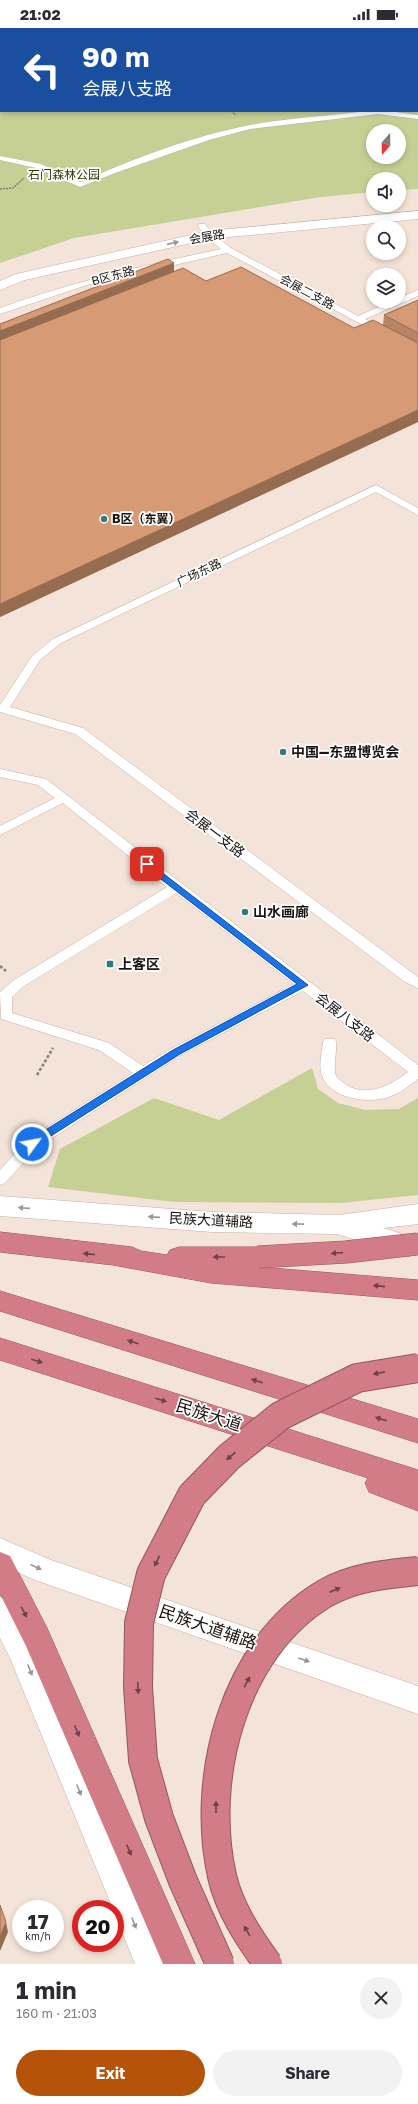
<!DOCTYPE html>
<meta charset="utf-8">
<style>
:root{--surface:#fff;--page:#f2f2f3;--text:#2b2b33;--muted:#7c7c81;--accent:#b45309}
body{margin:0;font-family:"Golos Text","Noto Sans SC",sans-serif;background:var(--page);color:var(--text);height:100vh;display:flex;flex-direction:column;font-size:15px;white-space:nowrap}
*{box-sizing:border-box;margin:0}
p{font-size:13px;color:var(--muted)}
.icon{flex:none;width:22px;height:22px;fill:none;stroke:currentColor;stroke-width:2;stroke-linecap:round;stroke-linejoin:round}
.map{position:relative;height:1936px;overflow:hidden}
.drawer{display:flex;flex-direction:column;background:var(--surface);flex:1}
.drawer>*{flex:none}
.banner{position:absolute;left:0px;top:0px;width:418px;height:84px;box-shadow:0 2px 6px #0003;background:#1a4fa0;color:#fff;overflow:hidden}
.needle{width:26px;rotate:200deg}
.buttons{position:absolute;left:366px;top:96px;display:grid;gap:8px}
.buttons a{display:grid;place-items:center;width:40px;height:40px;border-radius:50%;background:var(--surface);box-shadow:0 2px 6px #0003;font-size:20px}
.speed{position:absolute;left:12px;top:1872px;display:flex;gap:8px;font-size:20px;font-weight:700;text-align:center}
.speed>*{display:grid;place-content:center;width:52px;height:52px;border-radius:50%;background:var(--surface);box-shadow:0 2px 6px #0003;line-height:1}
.speed small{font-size:10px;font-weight:400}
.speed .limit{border:6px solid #d22;background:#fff;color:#111}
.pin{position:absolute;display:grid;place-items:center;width:34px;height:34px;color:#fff;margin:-17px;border-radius:8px;box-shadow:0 2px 6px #0006}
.me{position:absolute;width:44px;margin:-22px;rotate:58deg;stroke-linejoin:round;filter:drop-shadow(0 0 3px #0008)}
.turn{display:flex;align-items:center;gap:14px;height:84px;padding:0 16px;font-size:18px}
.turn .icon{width:52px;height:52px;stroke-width:2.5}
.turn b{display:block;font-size:28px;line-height:34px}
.round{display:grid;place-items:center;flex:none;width:42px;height:42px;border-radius:21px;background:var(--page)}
.overview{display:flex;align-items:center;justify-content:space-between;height:68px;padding:0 16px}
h1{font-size:24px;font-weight:700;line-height:30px}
.primary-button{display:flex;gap:8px;margin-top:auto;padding:8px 16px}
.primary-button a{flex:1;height:46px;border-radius:24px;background:var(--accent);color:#fff;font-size:16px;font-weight:700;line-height:46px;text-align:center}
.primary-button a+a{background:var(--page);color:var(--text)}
.status{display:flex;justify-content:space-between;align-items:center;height:28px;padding:0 20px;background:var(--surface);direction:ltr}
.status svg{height:11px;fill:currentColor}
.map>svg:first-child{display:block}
</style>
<div class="status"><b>21:02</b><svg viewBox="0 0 49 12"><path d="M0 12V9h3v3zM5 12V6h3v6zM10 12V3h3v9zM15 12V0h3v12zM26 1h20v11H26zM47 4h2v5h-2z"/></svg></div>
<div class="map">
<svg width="418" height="1936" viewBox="0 0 418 1936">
<rect width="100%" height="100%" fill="#f4e3d9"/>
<!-- green -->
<g fill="#c6cf94" fill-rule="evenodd">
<path d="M0,0H418V161L399,162V151H373V164L321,169L74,210L0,235ZM1,1H417V83H1ZM373,103H399V129H373Z"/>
<polygon points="312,1040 318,1061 338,1075 365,1082 399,1081 418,1070 418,1167 341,1175 174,1174 48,1159 60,1121 154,1070 219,1092"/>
</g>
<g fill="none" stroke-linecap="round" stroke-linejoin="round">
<defs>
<g id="lane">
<path d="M367,83H388L418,87V91L378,86L250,101L209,112L115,145L80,159L36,140L0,132V128L41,136L80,154C133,131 193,108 250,97C288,90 328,88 367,83Z"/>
<path d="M199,196H205L212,205L231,220L358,288L392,273H399V270L418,262V268L365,291L383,301L384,303L380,306L227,225L87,257L0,286V280C72,254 146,237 221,221L206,209L198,198Z"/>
<polygon points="376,457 418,480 418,487 376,464 61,615 40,632 10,679 83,700 418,949 418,960 405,954 75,706 0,684 0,677 32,628 53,611"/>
<path d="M0,741L46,751L418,1037V1051C409,1058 400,1065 389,1069C368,1076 327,1071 321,1044C319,1035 322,1024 323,1014L325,1011H335C339,1018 332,1036 336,1048C358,1073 386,1061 408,1044L303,963L181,1027L37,1120L5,1155L0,1157V1142L27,1112L133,1045L99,1022L1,991L0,964L14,952L167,859L63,775L0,807V798L55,770L38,757L0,749ZM176,865L294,956L171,1021L143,1038L109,1015L12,985V969L24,958Z"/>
</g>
<g id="secondary">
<polygon points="418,183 418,191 209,211 25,252 0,262 0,253 16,246 209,203"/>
<polygon points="0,1168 212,1184 340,1187 418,1176 418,1196 383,1200 418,1211 418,1224 409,1228 337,1206 212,1204 0,1188"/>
<polygon points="0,1510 51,1532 418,1658 418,1686 35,1552 0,1536"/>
<polygon points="0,1569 10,1573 32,1613 167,1936 135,1936 115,1887 115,1881 113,1881 10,1630 0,1610"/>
</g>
<g id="highway">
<polygon points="0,1204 132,1219 141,1223 167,1227 170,1222 179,1219 258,1219 267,1222 270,1229 267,1236 259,1239 418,1252 418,1272 211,1255 113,1237 0,1224"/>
<polygon points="0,1263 418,1391 418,1415 0,1283"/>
<polygon points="0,1310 418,1442 418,1483 369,1464 365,1455 368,1450 0,1332"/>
<polygon points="0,1524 10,1528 47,1600 195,1936 163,1936 26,1618 0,1566"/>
</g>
</defs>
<!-- lane casing -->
<use href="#lane" stroke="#c1b1a7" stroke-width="1"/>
<!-- secondary casing -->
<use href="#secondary" stroke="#c1b1a7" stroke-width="1"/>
<!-- highway casing -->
<use href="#highway" stroke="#91585d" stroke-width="1"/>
<!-- path-far1 -->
<g stroke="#8a7f78" stroke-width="1.5" stroke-dasharray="2 1" stroke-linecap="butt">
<polyline points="305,0 311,1"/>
<polyline points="382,0 392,1"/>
<polyline points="90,1 92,0"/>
<polyline points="413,1 418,0"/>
<polyline points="231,83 236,87"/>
<polyline points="0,161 13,160 24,150"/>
</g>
<!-- path -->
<g stroke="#8a7f78" stroke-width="2.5" stroke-dasharray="3 2" stroke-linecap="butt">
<polyline points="0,938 6,943"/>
<polyline points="37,1047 53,1020"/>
</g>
<!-- lane -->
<use href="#lane" fill="#fff" fill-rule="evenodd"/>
<!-- secondary -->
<use href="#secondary" fill="#fff" fill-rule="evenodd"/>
<!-- highway -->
<use href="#highway" fill="#d17c86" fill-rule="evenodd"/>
<defs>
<polyline id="highway-bridge-far1" points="258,1229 346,1224 418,1216"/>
<g id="highway-bridge">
<polyline points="220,1936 183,1853 159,1790 143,1732 138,1659 139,1595 151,1546 192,1467 229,1429 280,1388 357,1350 418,1340"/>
<path d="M268,1936C249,1910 229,1880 222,1848C200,1749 234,1620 324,1566C352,1549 387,1546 418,1543"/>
</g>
</defs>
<!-- highway-bridge-far1 casing -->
<use href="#highway-bridge-far1" stroke="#91585d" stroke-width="23" stroke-linecap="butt"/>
<!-- highway-bridge casing -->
<use href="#highway-bridge" stroke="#91585d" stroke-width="30" stroke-linecap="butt"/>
<!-- highway-bridge-far1 -->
<use href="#highway-bridge-far1" stroke="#d17c86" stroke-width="22"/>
<!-- highway-bridge -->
<use href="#highway-bridge" stroke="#d17c86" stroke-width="28"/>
</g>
<!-- wall -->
<polygon fill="#b88464" points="174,244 206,253 354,300 383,297 384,287 418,272 418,394 0,589 0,296"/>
<!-- shaded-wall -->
<g fill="#966c51">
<polygon points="174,235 174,246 0,315 0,303"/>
<polygon points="418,382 418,394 0,589 0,576"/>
<polygon points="6,1894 8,1904 0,1923 0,1909"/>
</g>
<!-- building -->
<g fill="#d69a74" stroke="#966c51">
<polygon points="168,231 174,235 0,303 0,296"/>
<polygon points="241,239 354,300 373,292 418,315 418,382 0,576 0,312 183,240 206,253"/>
<polygon points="418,272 418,305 384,287"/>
<polygon points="0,1877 6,1894 0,1909"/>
</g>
<!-- one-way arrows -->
<defs><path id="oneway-solid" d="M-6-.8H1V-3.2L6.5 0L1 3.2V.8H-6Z"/></defs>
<g fill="#989694">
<use href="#oneway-solid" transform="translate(173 215) rotate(-13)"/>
<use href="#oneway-solid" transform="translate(24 1180) rotate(-176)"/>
<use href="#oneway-solid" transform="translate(154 1189) rotate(-176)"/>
<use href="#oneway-solid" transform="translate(298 1196) rotate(-179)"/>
<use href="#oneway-solid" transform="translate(36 1539) rotate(24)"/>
<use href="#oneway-solid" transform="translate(304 1632) rotate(19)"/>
<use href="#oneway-solid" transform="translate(30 1642) rotate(68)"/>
<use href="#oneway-solid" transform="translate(79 1762) rotate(68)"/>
<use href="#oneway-solid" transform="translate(134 1895) rotate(68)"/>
</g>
<g fill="#6d4346">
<use href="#oneway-solid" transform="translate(337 1225) rotate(176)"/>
<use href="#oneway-solid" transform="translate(89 1226) rotate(-174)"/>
<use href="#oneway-solid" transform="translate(219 1229) rotate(180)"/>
<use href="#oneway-solid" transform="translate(379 1258) rotate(-174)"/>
<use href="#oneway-solid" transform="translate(133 1314) rotate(-163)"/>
<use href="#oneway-solid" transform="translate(37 1333) rotate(18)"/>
<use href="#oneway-solid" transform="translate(379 1345) rotate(169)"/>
<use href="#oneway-solid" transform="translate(257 1353) rotate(-163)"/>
<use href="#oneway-solid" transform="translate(161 1372) rotate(18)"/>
<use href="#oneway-solid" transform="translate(381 1391) rotate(-163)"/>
<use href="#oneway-solid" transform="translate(231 1428) rotate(139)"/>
<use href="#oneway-solid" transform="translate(157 1533) rotate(116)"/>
<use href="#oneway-solid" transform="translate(335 1562) rotate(-23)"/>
<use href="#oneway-solid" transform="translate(24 1584) rotate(63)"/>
<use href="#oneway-solid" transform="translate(247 1654) rotate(-62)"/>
<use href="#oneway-solid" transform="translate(138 1660) rotate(88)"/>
<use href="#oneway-solid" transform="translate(77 1703) rotate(67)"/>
<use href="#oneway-solid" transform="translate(216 1779) rotate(-90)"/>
<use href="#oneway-solid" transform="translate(129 1822) rotate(67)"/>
<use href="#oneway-solid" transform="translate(247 1903) rotate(-120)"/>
</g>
<!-- route -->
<polygon fill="#1a73e8" stroke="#114b97" points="147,833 308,957 180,1026 35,1118 28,1118 28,1113 173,1022 297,956 144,838 143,836"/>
<!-- markers -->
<g fill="#317a7f" stroke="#fff" stroke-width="1.5">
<circle cx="104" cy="491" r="4"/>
<circle cx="283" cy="724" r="4"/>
<circle cx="245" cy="884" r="4"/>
<rect x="106" y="932" width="8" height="8" rx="2"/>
</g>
<g text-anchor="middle" stroke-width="3.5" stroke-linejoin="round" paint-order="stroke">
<!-- far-park labels -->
<g font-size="12" fill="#353a05" stroke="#fff">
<text x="64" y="151">石门森林公园</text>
</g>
<!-- far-street labels -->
<g font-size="12" fill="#1b1511" stroke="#fff">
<text transform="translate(207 209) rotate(-10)" y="4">会展路</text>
<text transform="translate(113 248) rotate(-15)" y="4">B区东路</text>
<text transform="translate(307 264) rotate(28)" y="4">会展二支路</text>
<text transform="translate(199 545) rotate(-26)" y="4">广场东路</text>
</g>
<!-- far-poi labels -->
<g font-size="12" font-weight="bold" fill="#1b1511" stroke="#fff" text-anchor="start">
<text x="112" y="495">B区（东翼）</text>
</g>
<!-- poi labels -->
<g font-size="14" font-weight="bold" fill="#1b1511" stroke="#fff" text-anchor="start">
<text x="291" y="729">中国—东盟博览会</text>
<text x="253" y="889">山水画廊</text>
<text x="118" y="941">上客区</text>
</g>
<!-- street labels -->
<g font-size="14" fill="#1b1511" stroke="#fff">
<text transform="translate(215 805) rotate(37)" y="5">会展一支路</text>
<text transform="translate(345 989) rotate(38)" y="5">会展八支路</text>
<text transform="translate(211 1192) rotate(3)" y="5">民族大道辅路</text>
</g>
<!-- near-street labels -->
<g font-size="17" fill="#1b1511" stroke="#fff">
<text transform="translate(209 1387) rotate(18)" y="6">民族大道</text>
<text transform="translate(208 1599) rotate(19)" y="6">民族大道辅路</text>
</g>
</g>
</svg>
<div class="buttons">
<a><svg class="needle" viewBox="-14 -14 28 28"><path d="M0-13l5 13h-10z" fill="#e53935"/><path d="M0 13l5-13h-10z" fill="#7c7c81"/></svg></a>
<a><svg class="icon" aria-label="sound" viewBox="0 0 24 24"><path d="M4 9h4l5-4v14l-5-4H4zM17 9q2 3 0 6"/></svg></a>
<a><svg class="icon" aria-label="search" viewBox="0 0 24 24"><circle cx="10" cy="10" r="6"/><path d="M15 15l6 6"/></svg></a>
<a><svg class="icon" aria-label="layers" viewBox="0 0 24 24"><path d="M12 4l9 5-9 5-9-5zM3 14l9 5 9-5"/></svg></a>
</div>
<div class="speed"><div>17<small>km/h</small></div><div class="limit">20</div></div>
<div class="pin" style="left:147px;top:836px;background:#d93025"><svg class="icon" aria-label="arrive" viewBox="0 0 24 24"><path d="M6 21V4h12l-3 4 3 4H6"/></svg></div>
<svg class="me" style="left:32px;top:1116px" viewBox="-20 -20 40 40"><circle r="17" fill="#1a73e8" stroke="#fff" stroke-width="3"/><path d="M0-11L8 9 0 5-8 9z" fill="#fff"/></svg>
<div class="banner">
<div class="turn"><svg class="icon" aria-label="left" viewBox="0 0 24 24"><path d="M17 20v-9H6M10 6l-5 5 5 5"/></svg><div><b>90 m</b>会展八支路</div></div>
</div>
</div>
<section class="drawer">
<div class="overview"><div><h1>1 min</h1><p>160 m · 21:03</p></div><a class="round"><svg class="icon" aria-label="close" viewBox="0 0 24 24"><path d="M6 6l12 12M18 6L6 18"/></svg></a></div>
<div class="primary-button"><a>Exit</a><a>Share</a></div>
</section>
